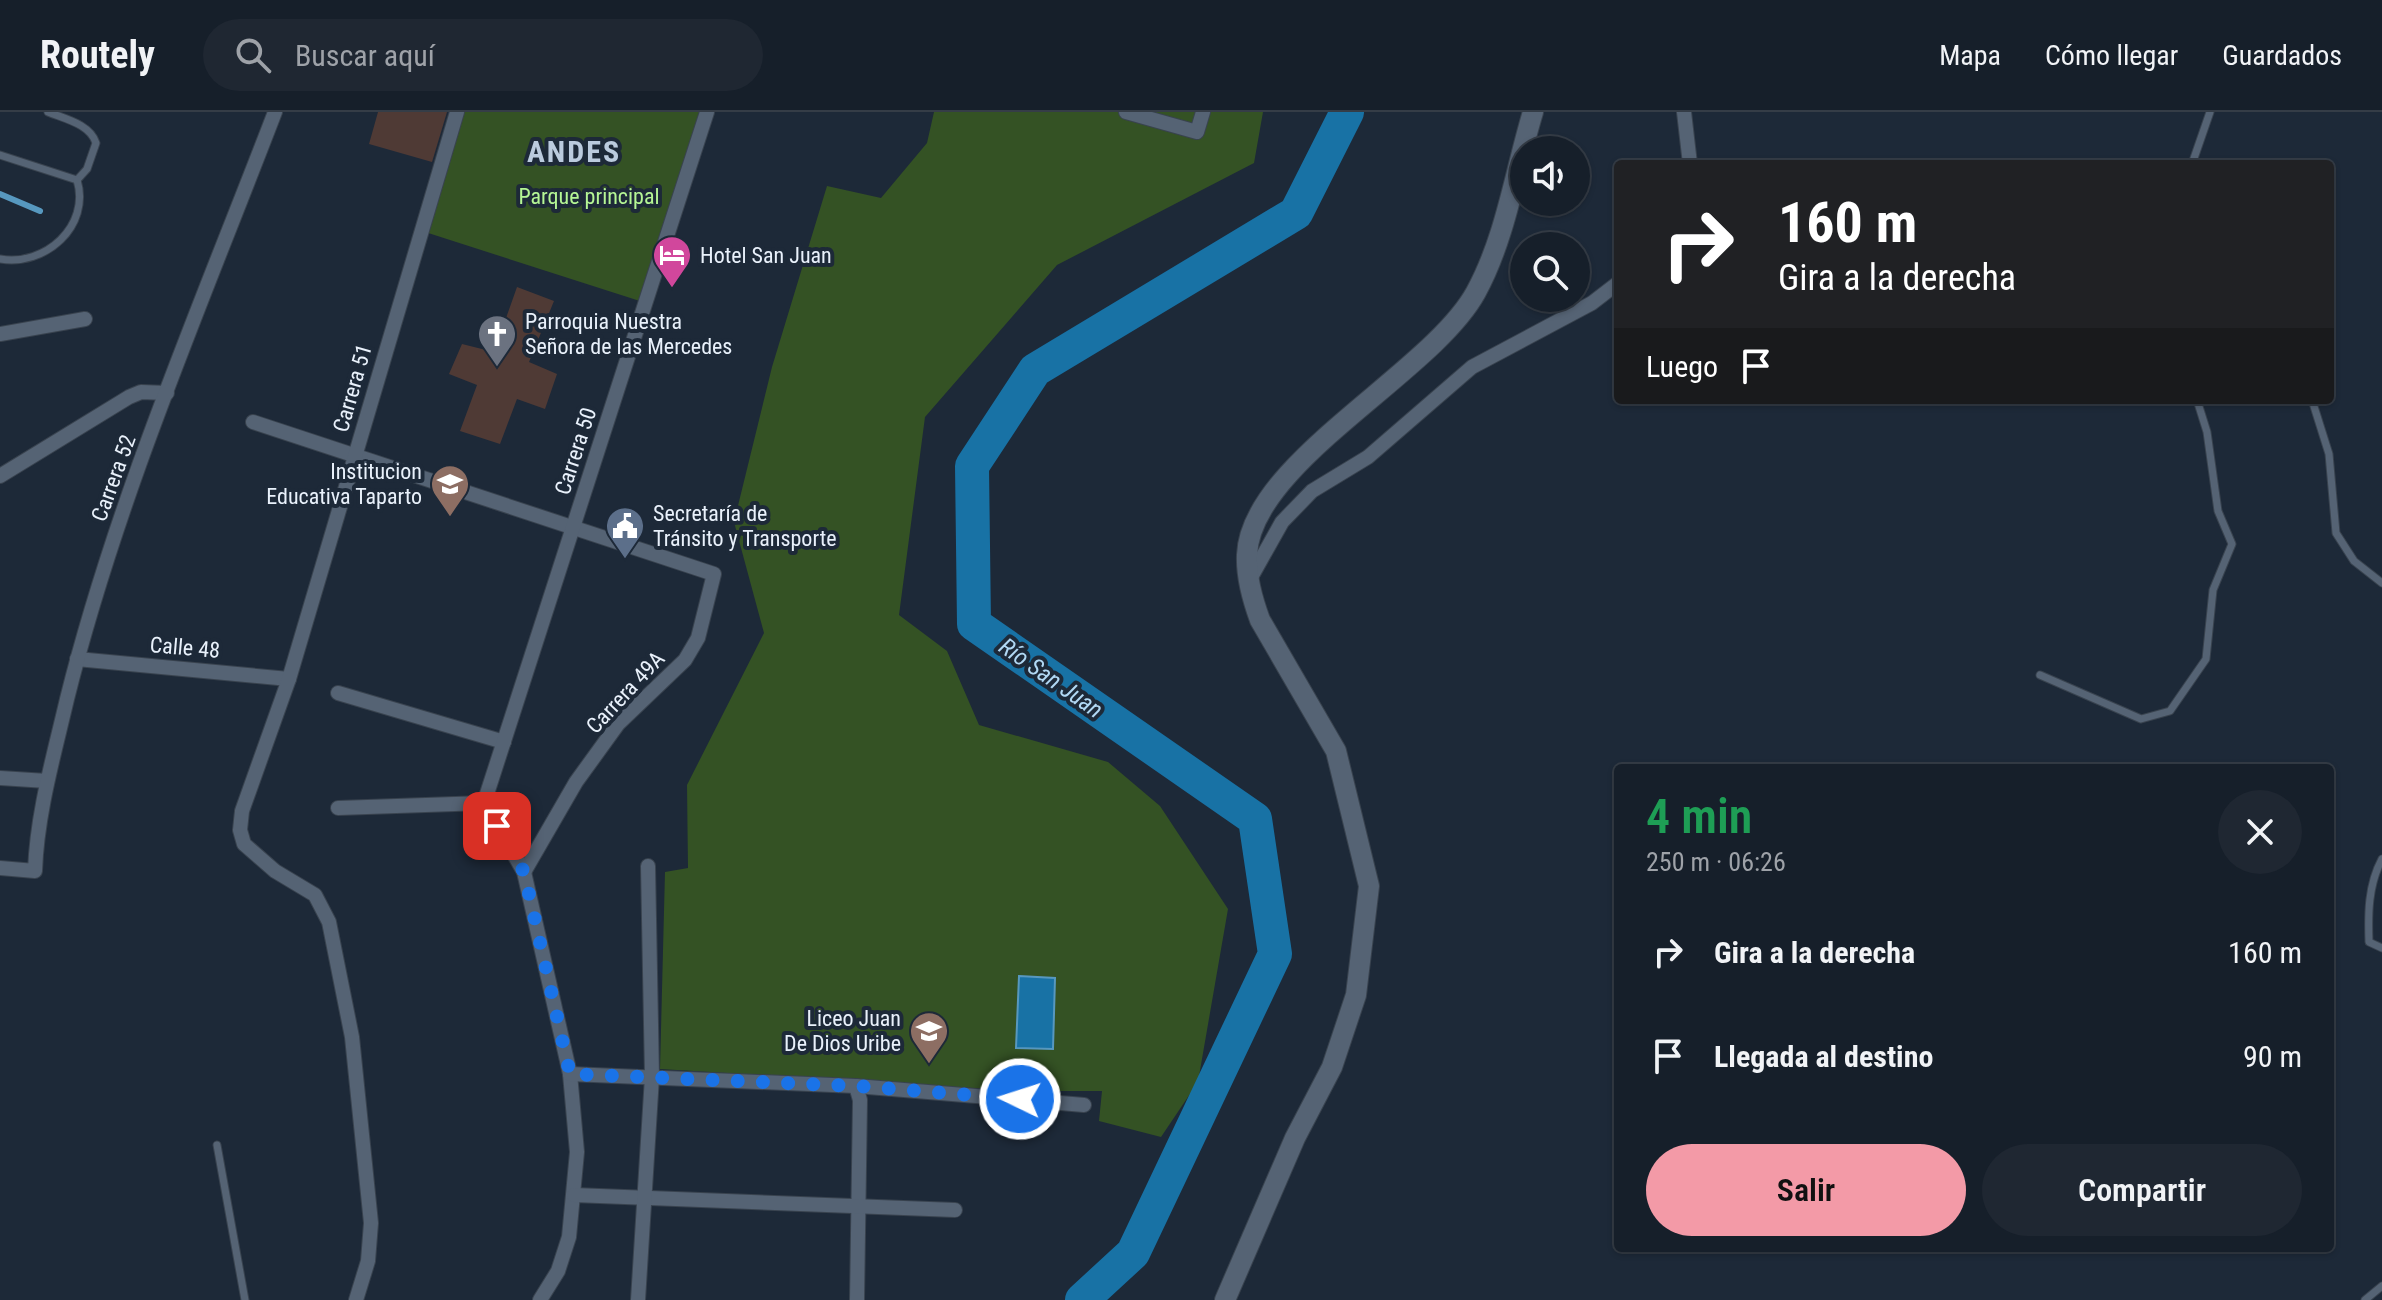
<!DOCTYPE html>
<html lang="es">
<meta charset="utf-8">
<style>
:root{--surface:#161f2a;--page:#1f2732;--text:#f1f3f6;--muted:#9ea2a8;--line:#353d47;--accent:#f39aa7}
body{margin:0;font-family:"Roboto Condensed",sans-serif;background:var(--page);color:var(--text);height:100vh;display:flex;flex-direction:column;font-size:30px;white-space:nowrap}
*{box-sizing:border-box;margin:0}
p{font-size:26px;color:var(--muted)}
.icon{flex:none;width:44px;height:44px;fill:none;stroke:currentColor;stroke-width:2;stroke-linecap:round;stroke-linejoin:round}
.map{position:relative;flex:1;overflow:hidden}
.details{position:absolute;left:1614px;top:652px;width:720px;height:488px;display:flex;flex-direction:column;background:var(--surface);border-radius:8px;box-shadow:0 2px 6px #0004,0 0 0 2px var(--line)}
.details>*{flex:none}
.guide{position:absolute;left:1614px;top:48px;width:720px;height:244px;border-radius:8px;box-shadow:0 2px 6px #0004,0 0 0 2px var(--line);background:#202124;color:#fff;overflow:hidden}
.tools{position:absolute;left:1510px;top:24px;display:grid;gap:16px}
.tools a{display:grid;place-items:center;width:80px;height:80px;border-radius:50%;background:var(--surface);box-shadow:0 2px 6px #0004,0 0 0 2px var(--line);font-size:40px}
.pin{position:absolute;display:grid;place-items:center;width:68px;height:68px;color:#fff;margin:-34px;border-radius:16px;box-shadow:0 4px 12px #0006}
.me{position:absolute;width:88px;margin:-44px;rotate:274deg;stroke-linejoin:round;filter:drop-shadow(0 0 6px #0008)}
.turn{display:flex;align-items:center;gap:28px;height:168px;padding:0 32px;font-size:36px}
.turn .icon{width:104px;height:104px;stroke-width:2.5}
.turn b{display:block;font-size:56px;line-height:68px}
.then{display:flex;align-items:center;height:76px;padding:0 32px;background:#0003;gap:16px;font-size:30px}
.round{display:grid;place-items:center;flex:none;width:84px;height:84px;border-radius:42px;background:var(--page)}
.summary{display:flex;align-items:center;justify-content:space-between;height:136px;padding:0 32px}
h1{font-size:48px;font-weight:600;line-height:60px;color:#1e9e55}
.cta{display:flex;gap:16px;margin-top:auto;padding:16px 32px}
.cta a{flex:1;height:92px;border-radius:48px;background:var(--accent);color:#111;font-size:32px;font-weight:600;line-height:92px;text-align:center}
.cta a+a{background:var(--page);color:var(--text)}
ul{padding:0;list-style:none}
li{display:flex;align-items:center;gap:24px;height:104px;padding:0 32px}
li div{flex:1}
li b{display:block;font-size:30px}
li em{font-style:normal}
header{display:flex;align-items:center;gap:48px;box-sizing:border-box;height:112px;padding:0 40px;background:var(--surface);border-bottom:2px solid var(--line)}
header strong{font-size:38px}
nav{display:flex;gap:44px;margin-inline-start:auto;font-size:28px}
.search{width:560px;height:72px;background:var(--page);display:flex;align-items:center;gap:20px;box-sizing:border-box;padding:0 28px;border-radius:44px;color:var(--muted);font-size:30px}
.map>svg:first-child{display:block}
</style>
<header>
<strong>Routely</strong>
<div class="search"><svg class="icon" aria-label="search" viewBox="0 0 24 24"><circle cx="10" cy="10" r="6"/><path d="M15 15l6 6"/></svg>Buscar aquí</div>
<nav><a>Mapa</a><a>Cómo llegar</a><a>Guardados</a></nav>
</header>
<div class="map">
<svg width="2382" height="1188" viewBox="0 0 2382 1188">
<rect width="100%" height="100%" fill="#1d2938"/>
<!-- green -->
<g fill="#345224">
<polygon points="457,0 707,0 646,191 422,119"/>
<polygon points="934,0 1263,0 1254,51 1057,153 925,305 899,503 947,539 979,613 1108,650 1160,694 1228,797 1198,970 1161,1025 1099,1009 1102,979 1022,979 660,957 665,760 688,756 687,673 764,521 734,410 772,255 827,74 881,86 927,31"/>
</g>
<!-- water -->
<polygon fill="#1872a5" stroke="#5798bf" stroke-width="2" points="1019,864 1055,866 1053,937 1016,936"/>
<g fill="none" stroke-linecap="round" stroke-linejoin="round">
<!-- stream -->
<polyline stroke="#5798bf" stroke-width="6" points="0,82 40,99"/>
<!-- river -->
<polyline stroke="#1872a5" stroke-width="34" points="1082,1188 1133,1141 1275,842 1255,707 974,512 972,354 1035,258 1296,101 1347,0"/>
</g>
<!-- building -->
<g fill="#4f3a35">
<polygon points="378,0 447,0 432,50 369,32"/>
<polygon points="517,175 554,189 529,250 557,262 545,297 517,287 500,332 460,319 477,273 449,262 462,232 494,240"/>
</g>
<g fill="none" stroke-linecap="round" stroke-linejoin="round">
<defs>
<g id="service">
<path d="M0,43L77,68L87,57L96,31C90,12 65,7 48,0"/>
<polyline points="2192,52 2210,0"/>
<path d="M0,147C45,155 91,114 77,68"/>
<polyline points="2312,288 2329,342 2336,421 2354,449 2382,471"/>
<polyline points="2040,563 2141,607 2170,599 2206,547 2213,478 2232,432 2218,399 2207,320 2197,288"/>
<path d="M2382,747C2368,773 2368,802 2369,830L2382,836"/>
<polyline points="217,1033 245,1188"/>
<polyline points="2365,1188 2382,1174"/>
</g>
<g id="minor">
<polyline points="1126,0 1197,20 1203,0"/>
<polyline points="1684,0 1690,52"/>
<polyline points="0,222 85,207"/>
<polyline points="253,310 714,462 698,526 685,548 618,612 576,670 524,760"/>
<polyline points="0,364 129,285 141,280 167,281"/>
<polyline points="1250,467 1282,410 1312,379 1368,345 1472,255 1592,191 1618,171"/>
<polyline points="77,547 289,567"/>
<polyline points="338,581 504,630"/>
<polyline points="0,666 47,669"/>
<polyline points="484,691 707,0"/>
<polyline points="484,691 524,760 570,962 577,1040 569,1125 558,1159 540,1188"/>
<polyline points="338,696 484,691"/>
<path d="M0,756L35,759C37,701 54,643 67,587C117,386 201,193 275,0"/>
<polyline points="570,962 856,974 1084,993"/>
<polyline points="856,974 860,988 857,1188"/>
<polyline points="574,1083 955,1098"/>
<polyline points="356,1188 368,1149 371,1111 352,925 329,810 315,783 275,759 244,732 240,718 242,699 289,567 457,0"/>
<polyline points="638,1188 652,965 648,754"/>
</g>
<path id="secondary" d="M1225,1188L1295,1026L1332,955L1356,883L1369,774L1336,639L1260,508C1253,489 1246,464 1247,443C1250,351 1432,261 1476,180C1506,125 1515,59 1533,0"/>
</defs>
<!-- service casing -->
<use href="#service" stroke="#39434f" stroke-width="9"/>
<!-- minor casing -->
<use href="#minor" stroke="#39434f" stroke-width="16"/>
<!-- secondary casing -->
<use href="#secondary" stroke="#39434f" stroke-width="22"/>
<!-- service -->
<use href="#service" stroke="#556374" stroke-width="7"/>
<!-- minor -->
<use href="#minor" stroke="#556374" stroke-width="14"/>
<!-- secondary -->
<use href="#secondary" stroke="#556374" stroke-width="20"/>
</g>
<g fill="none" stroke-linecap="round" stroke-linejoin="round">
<!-- route -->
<polyline stroke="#1a73e8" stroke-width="14" stroke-dasharray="0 25.2" points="497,714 524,760 570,962 856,974 1020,987"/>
</g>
<!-- icons -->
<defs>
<symbol id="hotel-pin" viewBox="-11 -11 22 30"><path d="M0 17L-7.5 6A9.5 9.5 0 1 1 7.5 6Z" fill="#d1479c" stroke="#1d2938"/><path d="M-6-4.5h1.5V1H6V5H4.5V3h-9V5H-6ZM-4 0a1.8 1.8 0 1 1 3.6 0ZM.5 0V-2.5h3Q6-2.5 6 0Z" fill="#fff"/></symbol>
<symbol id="church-pin" viewBox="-11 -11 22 30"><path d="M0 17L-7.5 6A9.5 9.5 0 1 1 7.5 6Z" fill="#6b7280" stroke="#1d2938"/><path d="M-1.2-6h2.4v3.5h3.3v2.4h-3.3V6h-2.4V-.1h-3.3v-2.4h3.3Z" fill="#fff"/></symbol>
<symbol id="school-pin" viewBox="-11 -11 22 30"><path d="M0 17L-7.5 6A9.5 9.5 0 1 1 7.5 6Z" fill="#8d6e63" stroke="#1d2938"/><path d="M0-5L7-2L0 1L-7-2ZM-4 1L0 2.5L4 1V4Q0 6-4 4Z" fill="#fff"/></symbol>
<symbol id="civic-pin" viewBox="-11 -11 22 30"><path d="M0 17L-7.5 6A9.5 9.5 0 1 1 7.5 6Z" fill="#5c6f8a" stroke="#1d2938"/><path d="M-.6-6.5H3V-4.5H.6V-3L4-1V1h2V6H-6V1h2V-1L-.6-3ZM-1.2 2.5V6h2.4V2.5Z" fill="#fff"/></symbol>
</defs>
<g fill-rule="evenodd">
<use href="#hotel-pin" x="650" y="121" width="44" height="60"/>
<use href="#church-pin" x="475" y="200" width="44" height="60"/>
<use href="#school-pin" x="428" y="350" width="44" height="60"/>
<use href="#civic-pin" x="603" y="392" width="44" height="60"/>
<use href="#school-pin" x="907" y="897" width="44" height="60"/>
</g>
<g text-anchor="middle" stroke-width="8" stroke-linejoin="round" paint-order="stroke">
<!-- park labels -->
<g font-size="22" fill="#b5f695" stroke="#1d2938">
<text x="589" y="92">Parque principal</text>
</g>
<!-- poi labels -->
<g font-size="22" fill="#e9f1fb" stroke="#1d2938" text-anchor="start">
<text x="700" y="151">Hotel San Juan</text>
<text x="525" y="217">Parroquia Nuestra<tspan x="525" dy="25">Señora de las Mercedes</tspan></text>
<text x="422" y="367" text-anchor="end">Institucion<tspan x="422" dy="25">Educativa Taparto</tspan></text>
<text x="653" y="409">Secretaría de<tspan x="653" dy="25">Tránsito y Transporte</tspan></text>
<text x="901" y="914" text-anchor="end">Liceo Juan<tspan x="901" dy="25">De Dios Uribe</tspan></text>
</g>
<!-- street labels -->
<g font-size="22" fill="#e9f1fb" stroke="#1d2938">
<text transform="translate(352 276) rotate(-74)" y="8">Carrera 51</text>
<text transform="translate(575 339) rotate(-72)" y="8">Carrera 50</text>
<text transform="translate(113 366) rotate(-70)" y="8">Carrera 52</text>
<text transform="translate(185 535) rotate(5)" y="8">Calle 48</text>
<text transform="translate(625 580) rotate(-47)" y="8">Carrera 49A</text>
</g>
<!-- water labels -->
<g font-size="24" font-style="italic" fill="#b1d8f4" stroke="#1d2938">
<text transform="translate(1051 566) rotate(35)" y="8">Río San Juan</text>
</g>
<!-- district labels -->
<g font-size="30" font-weight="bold" letter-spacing="2" fill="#bbcbde" stroke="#1d2938">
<text x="574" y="50">ANDES</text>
</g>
</g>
</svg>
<div class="tools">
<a><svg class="icon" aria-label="sound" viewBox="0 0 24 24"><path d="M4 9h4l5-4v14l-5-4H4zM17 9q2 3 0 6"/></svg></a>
<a><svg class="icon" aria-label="search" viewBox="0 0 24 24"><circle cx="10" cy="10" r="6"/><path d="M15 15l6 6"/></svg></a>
</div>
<div class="pin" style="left:497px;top:714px;background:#d93025"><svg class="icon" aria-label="arrive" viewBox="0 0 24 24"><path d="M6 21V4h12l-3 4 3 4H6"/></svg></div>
<svg class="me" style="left:1020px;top:987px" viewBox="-20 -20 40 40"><circle r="17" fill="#1a73e8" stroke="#fff" stroke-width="3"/><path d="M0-11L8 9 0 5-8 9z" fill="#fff"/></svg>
<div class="guide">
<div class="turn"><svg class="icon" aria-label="right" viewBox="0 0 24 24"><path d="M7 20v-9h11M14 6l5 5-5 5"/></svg><div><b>160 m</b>Gira a la derecha</div></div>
<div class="then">Luego<svg class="icon" aria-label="arrive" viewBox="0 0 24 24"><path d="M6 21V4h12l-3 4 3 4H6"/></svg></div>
</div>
<section class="details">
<div class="summary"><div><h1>4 min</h1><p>250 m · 06:26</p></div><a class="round"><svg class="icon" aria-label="close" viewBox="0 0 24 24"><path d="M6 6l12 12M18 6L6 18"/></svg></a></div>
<ul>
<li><svg class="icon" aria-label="right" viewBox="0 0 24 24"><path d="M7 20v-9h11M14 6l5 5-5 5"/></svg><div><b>Gira a la derecha</b></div><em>160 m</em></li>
<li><svg class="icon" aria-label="arrive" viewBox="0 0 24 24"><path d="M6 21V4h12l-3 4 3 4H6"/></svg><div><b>Llegada al destino</b></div><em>90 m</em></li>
</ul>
<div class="cta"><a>Salir</a><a>Compartir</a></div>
</section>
</div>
